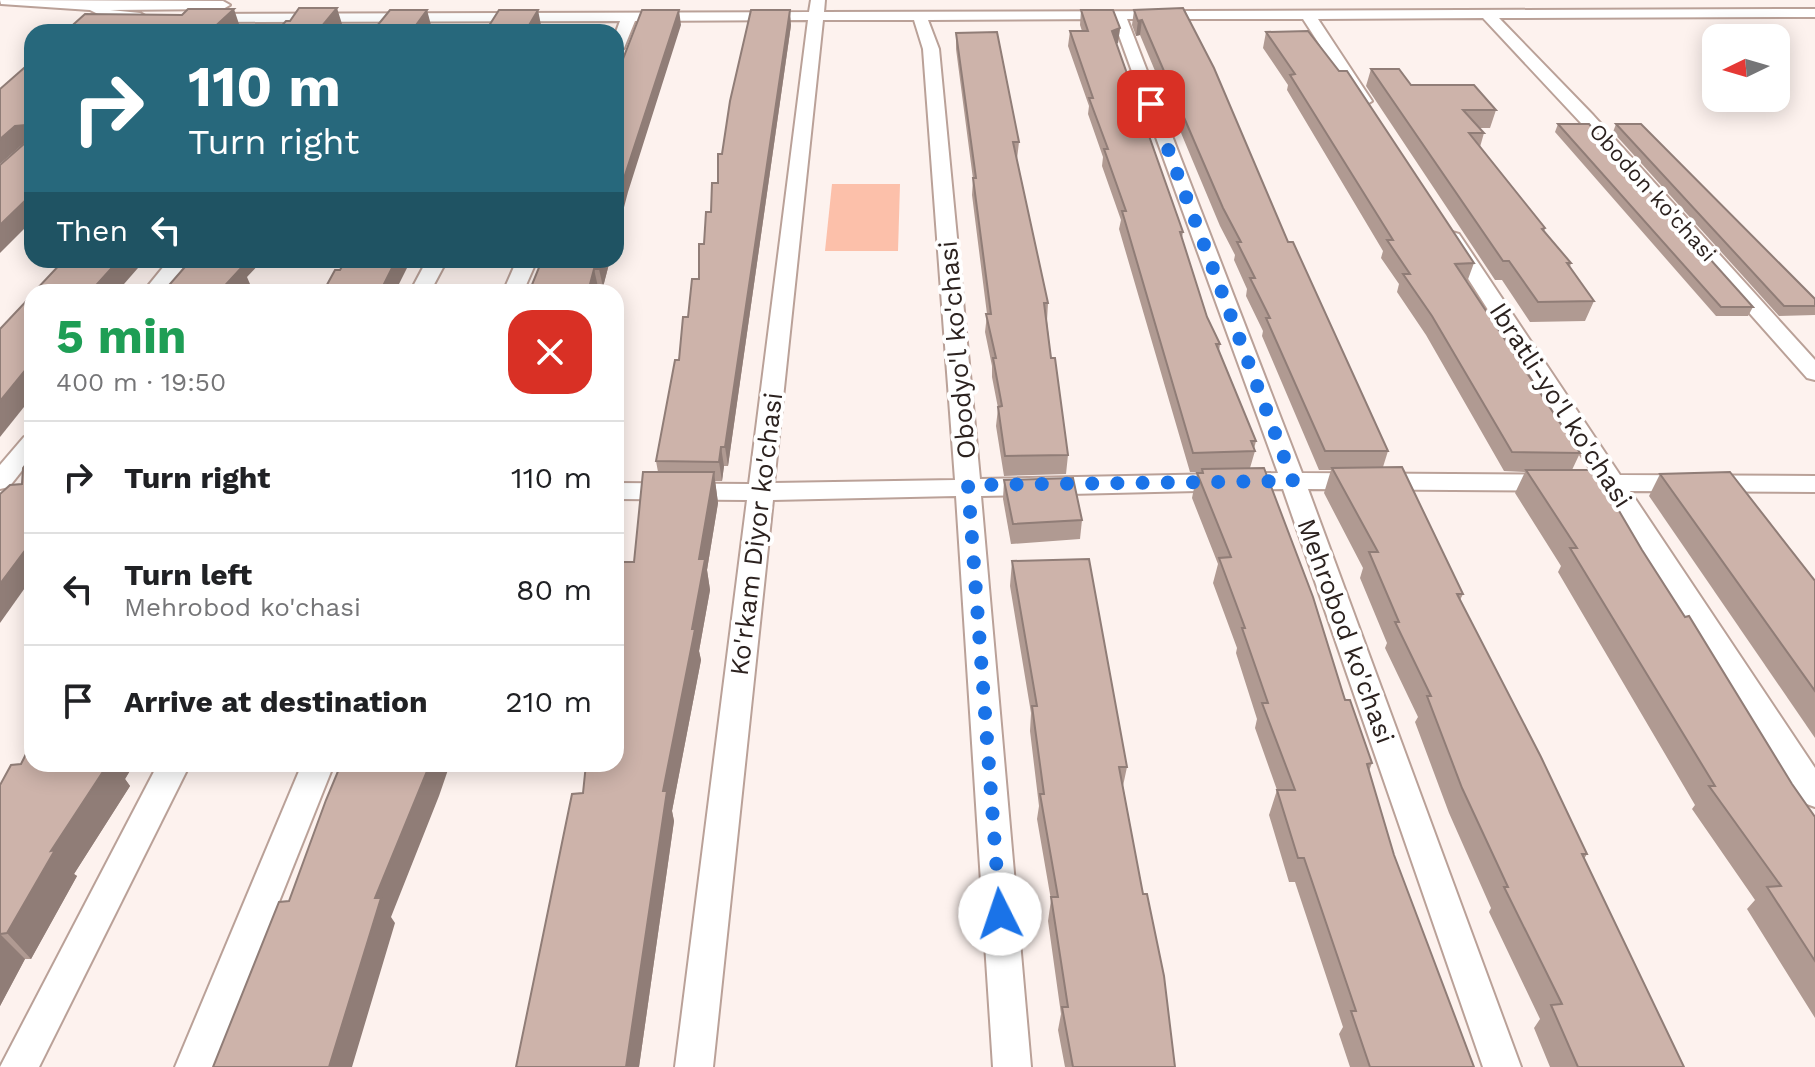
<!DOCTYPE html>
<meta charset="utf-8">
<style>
:root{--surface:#fff;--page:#f6f6f6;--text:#202124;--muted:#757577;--line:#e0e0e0}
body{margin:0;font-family:"Work Sans",sans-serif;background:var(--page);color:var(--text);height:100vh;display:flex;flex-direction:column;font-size:30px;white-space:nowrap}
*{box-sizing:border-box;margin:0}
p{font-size:26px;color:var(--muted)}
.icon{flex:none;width:44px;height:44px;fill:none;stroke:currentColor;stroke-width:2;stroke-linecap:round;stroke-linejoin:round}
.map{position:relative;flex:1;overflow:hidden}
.side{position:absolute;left:24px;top:284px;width:600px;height:488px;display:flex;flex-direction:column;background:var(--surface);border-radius:24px;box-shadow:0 4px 20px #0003}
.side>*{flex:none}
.banner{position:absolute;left:24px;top:24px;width:600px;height:244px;border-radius:24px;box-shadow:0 4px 20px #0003;background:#27687c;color:#fff;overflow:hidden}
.needle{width:52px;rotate:265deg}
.buttons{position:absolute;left:1702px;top:24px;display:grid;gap:16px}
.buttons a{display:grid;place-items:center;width:88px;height:88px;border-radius:16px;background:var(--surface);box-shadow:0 4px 20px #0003;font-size:40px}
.pin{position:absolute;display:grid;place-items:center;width:68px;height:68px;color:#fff;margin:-34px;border-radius:16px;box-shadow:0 4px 12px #0006}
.me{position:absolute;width:88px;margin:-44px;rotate:356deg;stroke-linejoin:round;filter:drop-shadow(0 0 6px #0008)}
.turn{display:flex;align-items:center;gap:28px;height:168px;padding:0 32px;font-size:36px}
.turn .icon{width:104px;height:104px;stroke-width:2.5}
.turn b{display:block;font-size:56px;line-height:68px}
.then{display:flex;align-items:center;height:76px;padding:0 32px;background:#0003;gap:16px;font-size:30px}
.round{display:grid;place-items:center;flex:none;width:84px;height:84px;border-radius:24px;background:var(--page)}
.head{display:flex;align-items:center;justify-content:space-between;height:136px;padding:0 32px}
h1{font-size:48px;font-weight:700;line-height:60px;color:#1e9e55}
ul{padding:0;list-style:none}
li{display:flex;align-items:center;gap:24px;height:112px;padding:0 32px;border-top:2px solid var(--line)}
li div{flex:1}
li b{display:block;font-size:30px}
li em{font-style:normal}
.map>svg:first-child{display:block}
</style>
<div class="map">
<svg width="1815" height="1067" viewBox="0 0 1815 1067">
<rect width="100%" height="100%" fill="#fdf2ee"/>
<!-- green -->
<polygon fill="#fcc0aa" points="832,184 900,184 898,251 825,251"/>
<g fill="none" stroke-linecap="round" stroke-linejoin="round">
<defs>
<g id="minor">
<polygon points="0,0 223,1 230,5 223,9 110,10 140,13 147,17 140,21 112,21 90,10 1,4"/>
<path d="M811,0H825L824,12L1815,9V17L1499,18L1593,115L1815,360V380L1807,378L1581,123L1483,18L1318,19L1372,101L1364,106L1358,104L1303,19H1127L1302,473L1594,475L1442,238L1452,232L1459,234L1620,475L1815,476V492L1630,491L1815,768V807L1804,803L1604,491L1308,489L1521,1067H1483L1283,489L981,496L1031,1067H993L956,496L773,500L713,1067H675L747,500L616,499V483L749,484L808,20L635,21L624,48L616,53V32L620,21L203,22L196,18L203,14L809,12ZM1113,19L1278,473L980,479L939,49L928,20ZM823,20H914L923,49L955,480L774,483Z"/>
<polygon points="169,260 189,260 164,292 143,292"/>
<polygon points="427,260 447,260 430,292 410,292"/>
<polygon points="517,260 537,260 523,292 503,292"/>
<polygon points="32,434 32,458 9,487 0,489 0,465 24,437"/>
<polygon points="158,764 190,764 39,1067 0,1067"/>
<polygon points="302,764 334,764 213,1067 175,1067"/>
</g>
</defs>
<!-- minor casing -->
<use href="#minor" stroke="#baa198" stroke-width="4"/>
<!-- minor -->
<use href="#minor" fill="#fff" fill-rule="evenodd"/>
</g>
<!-- wall -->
<g fill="#b09a92">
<polygon points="1183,8 1288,242 1388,451 1383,467 1463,594 1460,600 1587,854 1584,859 1684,1067 1550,1067 1534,1028 1540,1019 1489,912 1491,908 1449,813 1415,722 1418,717 1385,648 1387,643 1360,578 1363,568 1324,493 1331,470 1319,470 1262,336 1263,331 1246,296 1247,289 1234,260 1235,255 1220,226 1140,35 1136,36 1132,25 1134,10"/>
<polygon points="1081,10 1120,28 1118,43 1116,44 1183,232 1182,238 1207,317 1220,344 1219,351 1256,441 1254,449 1255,451 1250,468 1372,763 1369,771 1394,855 1474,1067 1350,1067 1339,1034 1343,1027 1295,882 1289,882 1269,815 1277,790 1255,728 1257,719 1236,653 1237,648 1213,583 1218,564 1192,498 1197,473 1201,473 1201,472 1190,472 1119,229 1121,220 1102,166 1103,157 1088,114 1089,106 1068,46 1070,31 1082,31 1080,25"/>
<polygon points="791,25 728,466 724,466 722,481 715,481 718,503 707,570 710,590 699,651 701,660 672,811 674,821 639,1067 516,1067 583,793 617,631 634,562 658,472 656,461 688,317 699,279 704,244 718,183 722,154"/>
<polygon points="1266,32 1474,263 1467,282 1580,453 1572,470 1642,550 1792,784 1815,817 1815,1018 1747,909 1755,900 1692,809 1695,805 1558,572 1561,566 1515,493 1525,472 1504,471 1426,335 1397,292 1399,284 1381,258 1383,251 1287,90 1288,85 1263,48"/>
<polygon points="956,33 1019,142 1017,159 1048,303 1047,321 1051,358 1068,455 1066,474 1004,476 996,426 998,408 992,377 992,366 985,332 987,314 972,195 973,179 956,49"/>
<polygon points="1371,69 1411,85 1496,110 1490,128 1480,128 1484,133 1480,147 1545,228 1544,232 1571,263 1570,267 1594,301 1585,321 1530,322 1502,280 1495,280 1366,86"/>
<polygon points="1558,124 1753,307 1748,316 1716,316 1555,132"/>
<polygon points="1616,124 1815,299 1815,315 1779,316 1613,132"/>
<polygon points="610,260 603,287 598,287 597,292 529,292"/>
<polygon points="1660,474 1815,581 1815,738 1649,496"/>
<polygon points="1004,480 1082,520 1080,539 1011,544 1003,499"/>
<polygon points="1012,561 1127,767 1123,786 1175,1067 1065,1067 1058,1030 1061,1014 1048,921 1051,900 1037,819 1039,806 1030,731 1031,713 1010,586"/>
<polygon points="21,764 134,764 125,779 130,786 74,874 77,876 31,959 25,959 0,1006 0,785"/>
</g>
<!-- shaded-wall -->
<g fill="#907d77">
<polygon points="337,8 342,24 336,32 317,32"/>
<polygon points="234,9 239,24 231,32 209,32"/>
<polygon points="427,10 431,25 426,32 411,32"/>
<polygon points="538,10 541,25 537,32 525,32"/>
<polygon points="679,10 681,25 628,192 616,238 616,209 625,175"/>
<polygon points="790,10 791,25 728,466 725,447"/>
<polygon points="1142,20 1140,35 1136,36 1138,21"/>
<polygon points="1120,28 1118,43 1110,46 1112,31"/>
<polygon points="25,125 32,142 24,143 0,164 0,139 15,126"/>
<polygon points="32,194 32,221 0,253 0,225"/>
<polygon points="119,260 145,260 117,292 90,292"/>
<polygon points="239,260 263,260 247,277 250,284 243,292 219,292 234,265"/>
<polygon points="396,260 411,260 395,292 380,292"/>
<polygon points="602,260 610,260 603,287 599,269"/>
<polygon points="594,269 598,287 597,292 588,292"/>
<polygon points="32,362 32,397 0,437 0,401"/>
<polygon points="721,447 724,466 722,481 719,462"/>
<polygon points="714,472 718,503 707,570 710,590 699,651 701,660 672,811 674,821 639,1067 626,1067 663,791 692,629 699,559"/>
<polygon points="32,541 32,578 0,623 0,584"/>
<polygon points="103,764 134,764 125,779 130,786 74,874 77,876 31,959 7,933 51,851"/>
<polygon points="430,764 450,764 439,796 391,917 395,923 352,1067 329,1067 375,898"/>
<polygon points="0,934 25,959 0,1006"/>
</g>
<!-- building -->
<g fill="#cdb3aa" stroke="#907d77" stroke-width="2">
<polygon points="299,8 337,8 317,32 276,32 286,21 290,21"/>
<polygon points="1183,8 1214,68 1288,242 1293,242 1388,451 1325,451 1266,318 1270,318 1250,278 1255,278 1237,242 1241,242 1223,208 1142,20 1138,21 1134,10"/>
<polygon points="188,9 234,9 209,32 65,32 85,14 182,15"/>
<polygon points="390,10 427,10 411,32 372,32"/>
<polygon points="499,10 538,10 525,32 485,32"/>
<polygon points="642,10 679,10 625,175 616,209 616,77"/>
<polygon points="751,10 790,10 725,447 721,447 719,462 656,461 675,360 679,360 683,317 688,317 692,279 699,279 699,244 704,244 706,212 711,212 712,183 718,183 718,154 722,154 730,101"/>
<polygon points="1081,10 1113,10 1120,28 1112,31 1183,232 1180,232 1207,317 1220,344 1216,344 1256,441 1251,441 1255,451 1193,453 1122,211 1126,211 1104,149 1108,149 1089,98 1093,98 1070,31 1088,31"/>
<polygon points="1308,31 1339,71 1347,71 1474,263 1455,264 1580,453 1512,452 1432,316 1403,274 1410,274 1387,240 1393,240 1290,75 1295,74 1266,32"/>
<polygon points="997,32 1019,142 1013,142 1048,303 1044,303 1051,358 1055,358 1068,455 1005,456 998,407 1002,406 993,358 996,358 986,314 991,314 973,178 976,178 956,33"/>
<polygon points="32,61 32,194 0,225 0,165 25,143 25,125 15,126 0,139 0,89"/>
<polygon points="1371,69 1399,69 1411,85 1474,85 1496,110 1463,110 1484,133 1469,133 1545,228 1542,229 1571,263 1567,263 1594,301 1538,302 1509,261 1503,261"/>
<polygon points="1558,124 1589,124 1753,307 1721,307"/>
<polygon points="1616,124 1641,124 1815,299 1815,306 1784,306"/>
<polygon points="64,260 119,260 90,292 34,292"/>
<polygon points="191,260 239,260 234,265 243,266 219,292 163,292"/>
<polygon points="346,260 396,260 380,292 323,292 335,270 340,270"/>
<polygon points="542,260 602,260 599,269 594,269 588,292 529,292"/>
<polygon points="32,295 32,362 0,401 0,329"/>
<polygon points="32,456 32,541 0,584 0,494 10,485 22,484 23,468"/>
<polygon points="1402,467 1463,594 1457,594 1541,757 1587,854 1582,854 1684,1067 1578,1067 1551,1005 1562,1004 1504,887 1508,887 1462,788 1427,696 1431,696 1395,622 1399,622 1369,552 1378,552 1332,468"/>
<polygon points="1264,468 1313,597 1345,700 1350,700 1372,763 1367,764 1394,855 1474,1067 1370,1067 1351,1011 1356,1011 1304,858 1298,858 1277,790 1295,790 1262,703 1268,703 1242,628 1245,628 1219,558 1231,557 1197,473 1203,473 1202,469"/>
<polygon points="1526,470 1595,470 1642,550 1685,617 1689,616 1792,784 1815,817 1815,961 1767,887 1781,886 1709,786 1715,786 1570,548 1577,548"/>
<polygon points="643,472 714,472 699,559 705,559 692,629 695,629 663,791 667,791 626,1067 516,1067 572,794 583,793 586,764 616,764 616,631 617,631 622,562 634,562"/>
<polygon points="1730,472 1815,581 1815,691 1660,474"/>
<polygon points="1073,478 1082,520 1013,524 1004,480"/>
<polygon points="1089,559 1127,767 1119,767 1143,894 1147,894 1164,976 1175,1067 1073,1067 1062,1007 1068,1007 1051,897 1058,897 1040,794 1044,794 1032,706 1037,706 1012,561"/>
<polygon points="32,742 32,764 108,764 51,851 55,850 7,933 0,934 0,785 11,765 21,764"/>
<polygon points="341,764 430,764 375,898 381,898 329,1067 213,1067 279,902 289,901 326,800"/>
</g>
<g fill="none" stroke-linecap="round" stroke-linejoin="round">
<!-- route -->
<polyline stroke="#1a73e8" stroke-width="14" stroke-dasharray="0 25.2" points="1000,914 968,485 1293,481 1151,104"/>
</g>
<g text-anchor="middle" stroke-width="8" stroke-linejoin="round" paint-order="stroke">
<!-- far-street labels -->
<g font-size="22" fill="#2c221f" stroke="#fff">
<text transform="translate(1653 192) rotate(48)" y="8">Obodon ko'chasi</text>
</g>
<!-- street labels -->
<g font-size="26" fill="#2c221f" stroke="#fff">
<text transform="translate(957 350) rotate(-95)" y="9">Obodyo'l ko'chasi</text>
<text transform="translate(1561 405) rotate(57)" y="9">Ibratli-yo'l ko'chasi</text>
<text transform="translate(756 534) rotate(-83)" y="9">Ko'rkam Diyor ko'chasi</text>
<text transform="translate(1346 631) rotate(70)" y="9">Mehrobod ko'chasi</text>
</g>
</g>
</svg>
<div class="buttons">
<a><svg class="needle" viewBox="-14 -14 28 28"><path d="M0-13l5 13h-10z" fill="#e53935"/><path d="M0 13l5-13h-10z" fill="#757577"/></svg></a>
</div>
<div class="pin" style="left:1151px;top:104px;background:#d93025"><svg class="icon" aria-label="arrive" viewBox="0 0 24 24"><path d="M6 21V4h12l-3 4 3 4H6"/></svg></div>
<svg class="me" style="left:1000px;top:914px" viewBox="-20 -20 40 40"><circle r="19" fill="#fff"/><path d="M0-13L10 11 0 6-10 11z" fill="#1a73e8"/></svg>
<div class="banner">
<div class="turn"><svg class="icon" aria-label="right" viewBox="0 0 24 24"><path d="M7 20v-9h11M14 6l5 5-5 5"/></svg><div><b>110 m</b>Turn right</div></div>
<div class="then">Then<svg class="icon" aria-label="left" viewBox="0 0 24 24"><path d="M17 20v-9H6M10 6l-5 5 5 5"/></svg></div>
</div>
<section class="side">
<div class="head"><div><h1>5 min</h1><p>400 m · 19:50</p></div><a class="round" style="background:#d93025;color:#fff"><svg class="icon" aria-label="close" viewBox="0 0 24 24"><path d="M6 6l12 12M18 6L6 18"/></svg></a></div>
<ul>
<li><svg class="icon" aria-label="right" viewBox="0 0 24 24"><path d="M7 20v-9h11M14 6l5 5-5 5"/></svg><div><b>Turn right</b></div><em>110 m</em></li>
<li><svg class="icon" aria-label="left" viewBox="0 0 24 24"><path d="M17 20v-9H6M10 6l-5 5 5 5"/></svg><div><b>Turn left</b><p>Mehrobod ko'chasi</p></div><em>80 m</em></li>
<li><svg class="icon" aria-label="arrive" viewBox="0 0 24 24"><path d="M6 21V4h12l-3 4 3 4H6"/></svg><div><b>Arrive at destination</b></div><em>210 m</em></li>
</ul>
</section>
</div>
